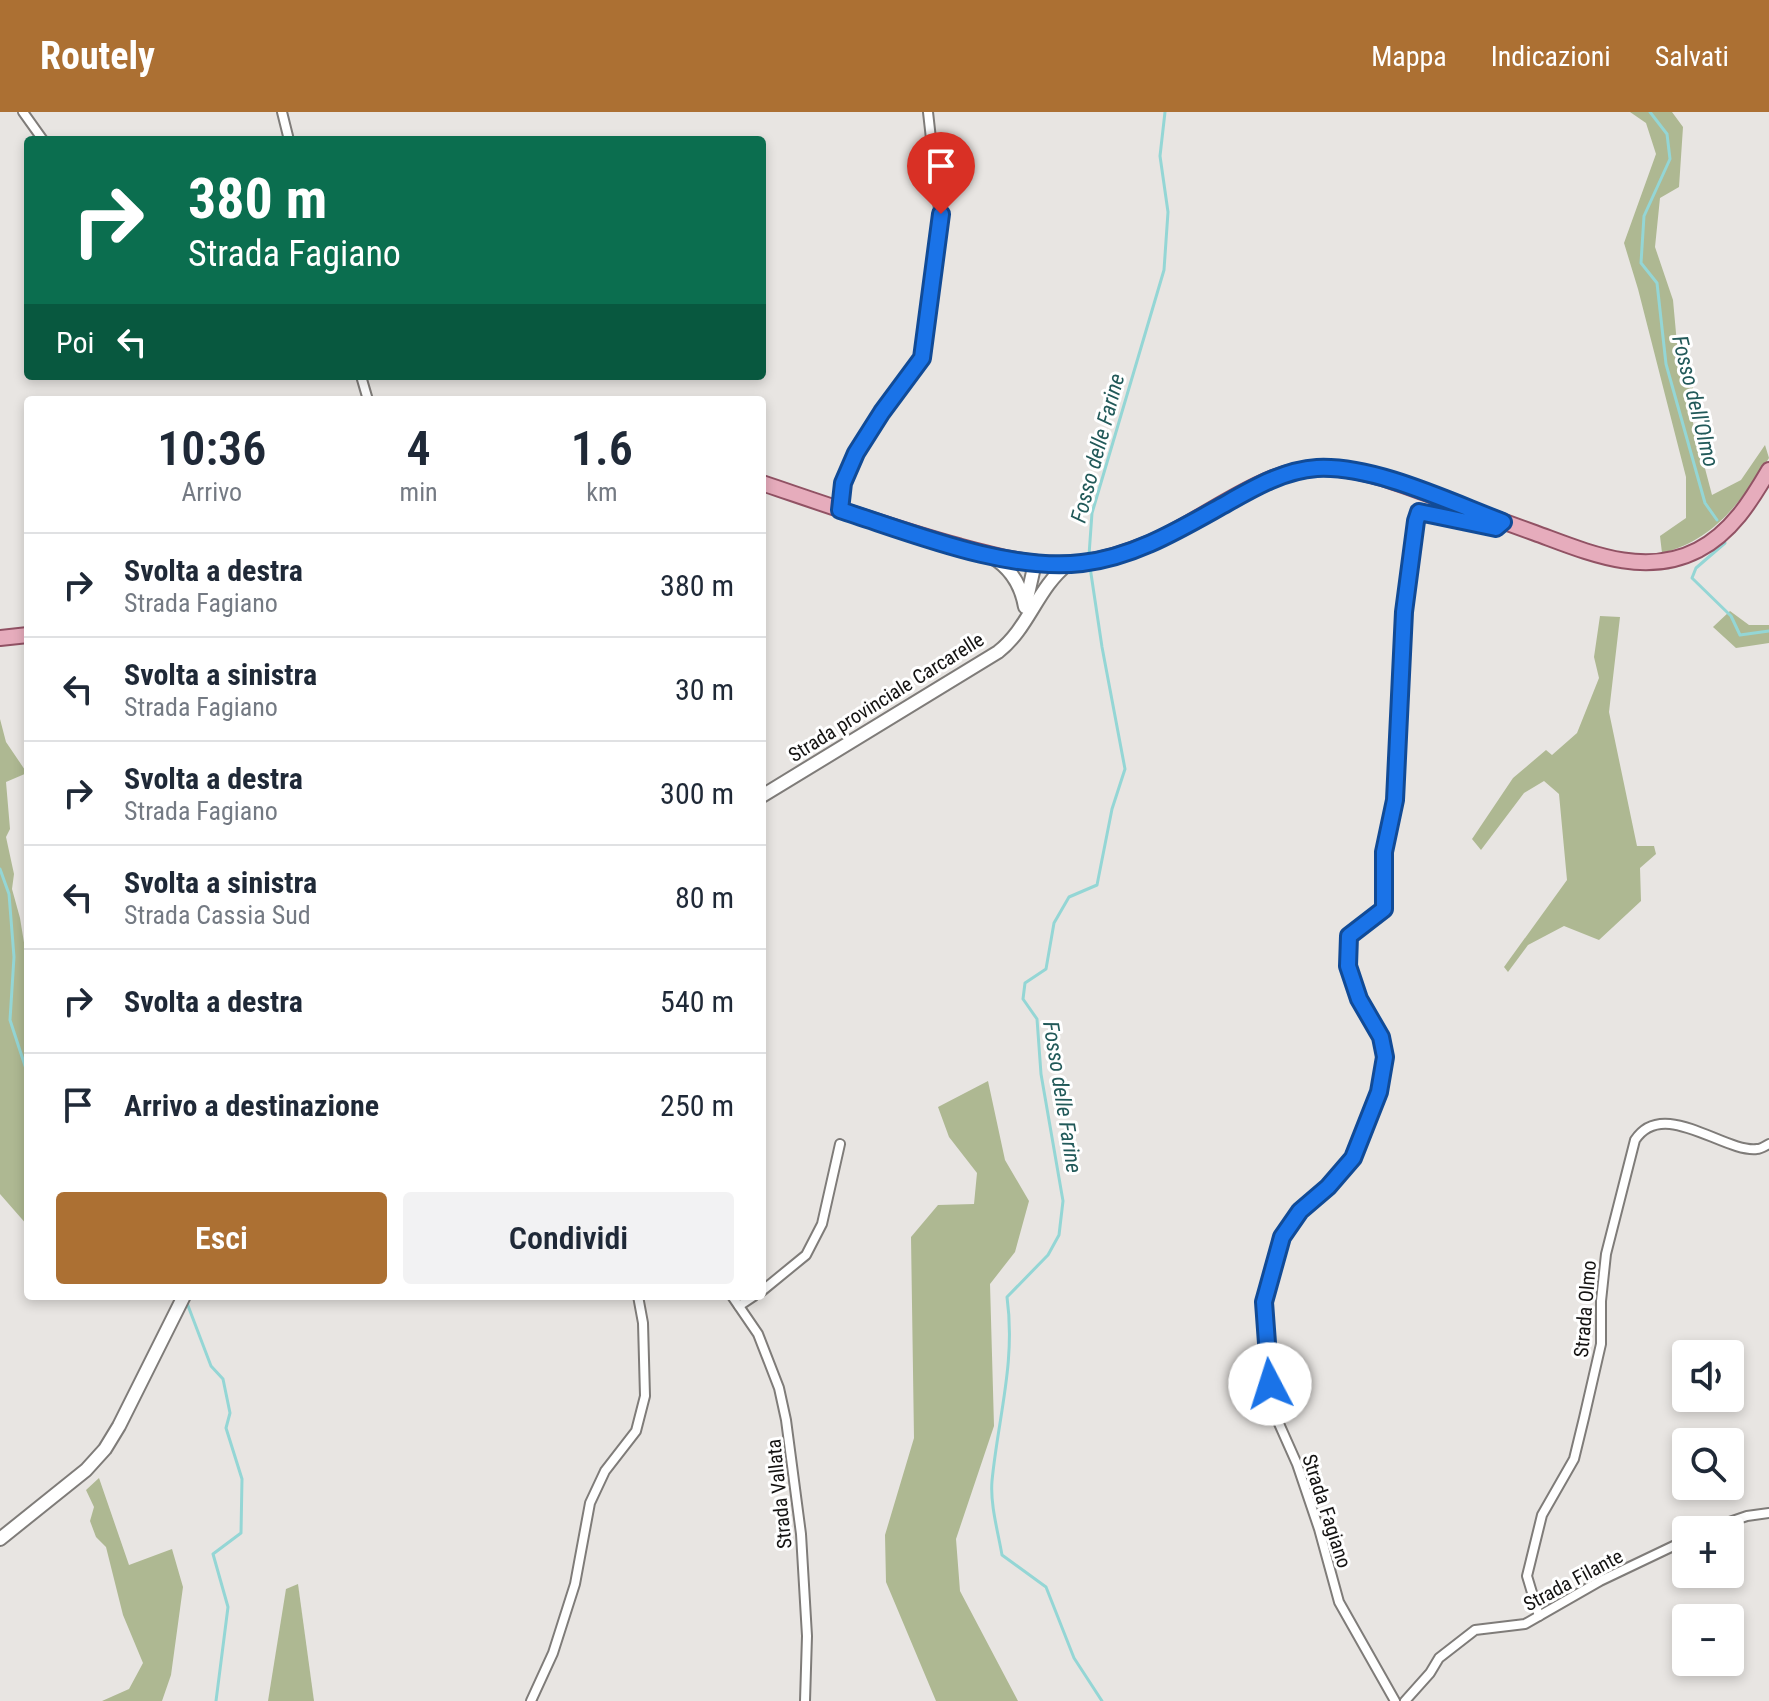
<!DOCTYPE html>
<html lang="it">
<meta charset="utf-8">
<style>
:root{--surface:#fff;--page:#f2f2f3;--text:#1f2937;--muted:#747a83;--line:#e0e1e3;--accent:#ac7033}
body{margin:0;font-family:"Roboto Condensed",sans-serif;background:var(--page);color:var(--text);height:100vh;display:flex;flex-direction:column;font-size:30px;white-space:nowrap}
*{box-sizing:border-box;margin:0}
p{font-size:26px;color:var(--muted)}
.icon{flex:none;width:44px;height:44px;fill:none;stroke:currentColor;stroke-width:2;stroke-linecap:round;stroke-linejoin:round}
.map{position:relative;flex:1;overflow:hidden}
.details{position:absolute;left:24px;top:284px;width:742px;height:904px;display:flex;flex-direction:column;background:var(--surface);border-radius:8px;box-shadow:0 4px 12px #0003}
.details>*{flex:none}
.guide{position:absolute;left:24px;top:24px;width:742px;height:244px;border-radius:8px;box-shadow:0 4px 12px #0003;background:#0b6e4f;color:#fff;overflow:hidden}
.buttons{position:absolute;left:1672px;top:1228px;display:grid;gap:16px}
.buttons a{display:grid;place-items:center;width:72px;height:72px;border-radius:8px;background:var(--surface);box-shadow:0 4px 12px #0003;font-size:40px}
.pin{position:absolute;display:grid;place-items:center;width:68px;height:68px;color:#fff;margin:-82px -34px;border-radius:50% 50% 50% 0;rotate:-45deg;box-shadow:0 0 8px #0007}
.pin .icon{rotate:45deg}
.me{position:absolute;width:88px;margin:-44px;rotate:355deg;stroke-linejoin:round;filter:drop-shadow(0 0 6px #0008)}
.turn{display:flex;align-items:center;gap:28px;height:168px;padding:0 32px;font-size:36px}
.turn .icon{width:104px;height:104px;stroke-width:2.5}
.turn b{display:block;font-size:56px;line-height:68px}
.then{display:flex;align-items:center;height:76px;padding:0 32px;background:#0003;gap:16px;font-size:30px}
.eta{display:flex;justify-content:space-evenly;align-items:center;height:136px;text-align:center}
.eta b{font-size:48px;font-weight:600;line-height:56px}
.action{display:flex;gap:16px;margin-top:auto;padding:16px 32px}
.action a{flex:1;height:92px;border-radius:8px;background:var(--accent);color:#fff;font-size:32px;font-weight:600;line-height:92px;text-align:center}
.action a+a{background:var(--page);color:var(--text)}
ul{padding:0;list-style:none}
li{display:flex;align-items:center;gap:24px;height:104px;padding:0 32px;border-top:2px solid var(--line)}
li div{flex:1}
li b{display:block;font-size:30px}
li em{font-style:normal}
header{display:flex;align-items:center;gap:48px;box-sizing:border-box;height:112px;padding:0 40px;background:var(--accent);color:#fff}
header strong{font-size:38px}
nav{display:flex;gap:44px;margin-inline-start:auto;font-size:28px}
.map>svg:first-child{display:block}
</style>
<header>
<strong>Routely</strong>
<nav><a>Mappa</a><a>Indicazioni</a><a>Salvati</a></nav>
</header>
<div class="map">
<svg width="1769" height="1589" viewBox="0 0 1769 1589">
<rect width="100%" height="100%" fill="#e8e5e2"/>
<!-- green -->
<g fill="#aeb892">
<path d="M1630,0H1672L1683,15L1679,75L1660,86L1655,135L1673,188L1678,243L1683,260L1693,271L1692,307L1712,383L1741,368L1765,333L1769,346C1741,389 1715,428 1662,441L1660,424L1686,406V365L1638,177L1624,131L1656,42L1646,11Z"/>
<polygon points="1730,499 1749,513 1769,513 1769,531 1736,536 1713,515"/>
<polygon points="1600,504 1620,505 1609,600 1637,734 1654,734 1656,742 1640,756 1641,789 1599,828 1564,814 1528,833 1508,860 1504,855 1567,768 1559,682 1544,669 1524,681 1481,738 1472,727 1513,666 1546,638 1552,643 1577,621 1599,566 1594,545"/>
<polygon points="0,607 6,630 27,661 6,670 10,717 6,725 14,762 12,777 20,806 27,849 28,1114 0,1082"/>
<polygon points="988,969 1005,1048 1029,1089 1015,1140 990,1172 994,1314 956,1427 960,1479 1018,1589 936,1589 886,1470 885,1423 914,1326 911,1125 938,1093 974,1092 977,1061 949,1025 938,995"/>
<polygon points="99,1366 129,1453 172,1437 183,1475 171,1563 162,1589 102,1589 129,1577 143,1551 123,1503 106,1435 96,1425 90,1409 94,1395 86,1378"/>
<polygon points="298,1472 314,1589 268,1589 286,1477"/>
</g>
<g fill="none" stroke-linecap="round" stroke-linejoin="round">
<!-- stream -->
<g stroke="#94d6d5" stroke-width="3">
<polyline points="1650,0 1667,22 1670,47 1644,104 1641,151 1657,171 1666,252 1705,391 1717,408"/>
<polyline points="1725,431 1696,456 1692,466 1731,504 1740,523 1769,519"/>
<polyline points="1089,443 1092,401 1164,158 1168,100 1160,44 1165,0"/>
<path d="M1090,455L1102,535L1125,657L1112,697L1097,773L1069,785L1054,811L1046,857L1025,871L1023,887L1037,907L1041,962L1063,1089L1059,1123L1048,1143L1007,1185C1016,1250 998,1306 992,1369C990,1392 998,1420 1002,1443L1046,1475L1074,1546L1102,1589"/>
<polyline points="0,757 9,782 14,845 10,908 28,963"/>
<polyline points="187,1191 211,1254 223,1267 230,1301 226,1316 242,1367 241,1421 213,1442 228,1495 216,1589"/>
</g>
<defs>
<g id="minor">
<polyline points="23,0 43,28"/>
<polyline points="282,0 289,28"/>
<polyline points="361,264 368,288"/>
<polyline points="840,398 843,371 856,341 882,300 916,257 926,232 941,116 928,0"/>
<polyline points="762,1179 806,1143 822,1112 840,1032"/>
<polyline points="732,1184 758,1222 779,1276 786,1308 801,1422 807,1524 805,1589"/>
<polyline points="739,1194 754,1184"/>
<polyline points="1706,1418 1747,1404 1769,1401"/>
<path d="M1539,1504L1527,1464L1542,1403L1574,1347L1584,1306L1601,1232V1189L1606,1142L1635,1028C1663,985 1724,1041 1757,1037C1761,1037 1765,1034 1769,1032"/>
<polyline points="531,1589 553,1541 575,1472 590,1391 605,1359 636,1319 645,1284 643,1211 638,1184"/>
<polyline points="1395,1589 1339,1490 1319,1417 1297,1352 1272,1296 1264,1190 1282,1125 1300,1099 1328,1075 1353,1046 1379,980 1385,945 1381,925 1359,887 1348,854 1349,824 1384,797 1384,740 1395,688 1404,500 1419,400 1496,416 1503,410"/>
<polyline points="1405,1589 1430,1561 1439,1546 1475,1518 1525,1512 1600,1469 1686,1428"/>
</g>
<g id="secondary">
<path d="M990,444C1010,455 1021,472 1025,495"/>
<polyline points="1026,491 1035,451"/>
<path d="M762,684L998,540C1029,516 1037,476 1068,452"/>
<polyline points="0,1427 86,1358 105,1337 119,1314 184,1184"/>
</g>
<g id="primary">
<path d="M762,371C827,393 892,416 958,434C995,444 1031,454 1071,452C1098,450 1126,441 1152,430C1204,408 1264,355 1322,356C1361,356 1397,371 1433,384C1467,396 1501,409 1535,421C1587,440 1644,466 1698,438C1731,421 1751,389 1769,358"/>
<polyline points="0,526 28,523"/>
</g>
</defs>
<!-- minor casing -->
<use href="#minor" stroke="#7f7c79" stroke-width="12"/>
<!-- secondary casing -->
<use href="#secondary" stroke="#7f7c79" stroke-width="16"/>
<!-- primary casing -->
<use href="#primary" stroke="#915264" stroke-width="18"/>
<!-- minor -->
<use href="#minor" stroke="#fff" stroke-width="8"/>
<!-- secondary -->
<use href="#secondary" stroke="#fff" stroke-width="12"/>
<!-- primary -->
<use href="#primary" stroke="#e6acbc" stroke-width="14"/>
</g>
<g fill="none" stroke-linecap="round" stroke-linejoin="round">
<defs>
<path id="route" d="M941,102L922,246L882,300L856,341L843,371L840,398C912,421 1007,460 1082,451C1135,445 1182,416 1227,391C1255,375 1285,358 1317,356C1374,353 1450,390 1503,410L1496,416L1419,400L1416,409L1404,500L1395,688L1384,740V797L1349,824L1348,854L1359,887L1381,925L1385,945L1379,980L1353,1046L1328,1075L1300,1099L1282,1125L1264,1190L1270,1272"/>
</defs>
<!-- route casing -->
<use href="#route" stroke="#114b97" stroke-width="20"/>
<!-- route -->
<use href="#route" stroke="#1a73e8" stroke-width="14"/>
</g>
<g text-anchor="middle" stroke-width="6" stroke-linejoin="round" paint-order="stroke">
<!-- street labels -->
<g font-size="20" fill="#141312" stroke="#fff">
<text transform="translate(886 585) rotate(-32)" y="7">Strada provinciale Carcarelle</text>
<text transform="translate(1585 1197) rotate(-85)" y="7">Strada Olmo</text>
<text transform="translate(779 1382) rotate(-96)" y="7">Strada Vallata</text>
<text transform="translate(1327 1399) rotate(72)" y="7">Strada Fagiano</text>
<text transform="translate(1573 1468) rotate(-28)" y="7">Strada Filante</text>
</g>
<!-- water labels -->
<g font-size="22" font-style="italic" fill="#215959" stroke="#fff">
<text transform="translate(1696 289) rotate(76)" y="8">Fosso dell'Olmo</text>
<text transform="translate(1097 336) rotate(-75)" y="8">Fosso delle Farine</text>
<text transform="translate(1063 985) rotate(81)" y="8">Fosso delle Farine</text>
</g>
</g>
</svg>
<div class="buttons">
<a><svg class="icon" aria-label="sound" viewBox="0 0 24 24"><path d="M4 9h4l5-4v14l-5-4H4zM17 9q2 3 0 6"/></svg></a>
<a><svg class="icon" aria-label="search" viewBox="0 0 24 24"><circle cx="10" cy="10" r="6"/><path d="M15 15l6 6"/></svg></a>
<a>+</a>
<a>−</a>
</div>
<div class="pin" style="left:941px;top:102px;background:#d93025"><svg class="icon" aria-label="arrive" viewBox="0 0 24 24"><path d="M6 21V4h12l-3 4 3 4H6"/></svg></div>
<svg class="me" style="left:1270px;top:1272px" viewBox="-20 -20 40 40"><circle r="19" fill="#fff"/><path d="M0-13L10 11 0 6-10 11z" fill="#1a73e8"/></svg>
<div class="guide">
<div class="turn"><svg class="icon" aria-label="right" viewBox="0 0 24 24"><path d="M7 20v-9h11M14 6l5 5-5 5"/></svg><div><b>380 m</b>Strada Fagiano</div></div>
<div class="then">Poi<svg class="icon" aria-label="left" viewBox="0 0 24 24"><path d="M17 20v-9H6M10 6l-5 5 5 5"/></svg></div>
</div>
<section class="details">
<div class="eta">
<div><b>10:36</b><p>Arrivo</p></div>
<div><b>4</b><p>min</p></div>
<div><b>1.6</b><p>km</p></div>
</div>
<ul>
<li><svg class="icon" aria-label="right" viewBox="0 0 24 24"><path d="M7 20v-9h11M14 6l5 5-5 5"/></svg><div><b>Svolta a destra</b><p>Strada Fagiano</p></div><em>380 m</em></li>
<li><svg class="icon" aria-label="left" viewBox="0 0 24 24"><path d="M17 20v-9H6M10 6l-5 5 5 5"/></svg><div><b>Svolta a sinistra</b><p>Strada Fagiano</p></div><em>30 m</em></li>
<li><svg class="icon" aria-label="right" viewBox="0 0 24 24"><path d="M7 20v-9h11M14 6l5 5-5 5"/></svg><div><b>Svolta a destra</b><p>Strada Fagiano</p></div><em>300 m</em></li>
<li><svg class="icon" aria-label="left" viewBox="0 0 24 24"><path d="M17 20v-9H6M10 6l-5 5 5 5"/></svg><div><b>Svolta a sinistra</b><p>Strada Cassia Sud</p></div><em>80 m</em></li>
<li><svg class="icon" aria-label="right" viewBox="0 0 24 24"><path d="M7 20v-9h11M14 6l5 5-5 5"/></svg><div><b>Svolta a destra</b></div><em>540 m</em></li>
<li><svg class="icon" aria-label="arrive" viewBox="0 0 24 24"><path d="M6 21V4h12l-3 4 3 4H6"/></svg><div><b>Arrivo a destinazione</b></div><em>250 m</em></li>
</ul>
<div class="action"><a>Esci</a><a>Condividi</a></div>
</section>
</div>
